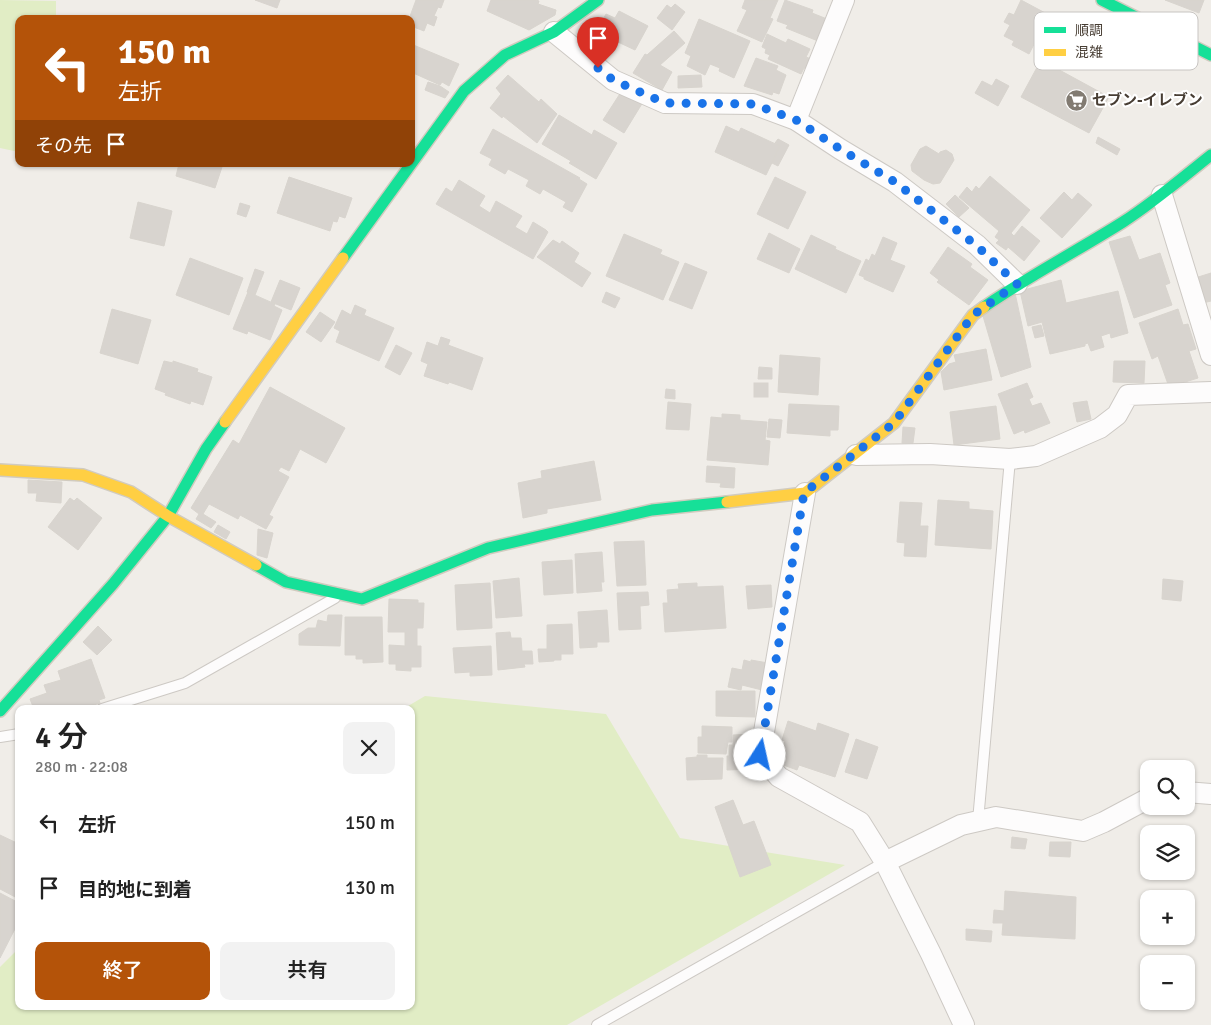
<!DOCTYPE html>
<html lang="ja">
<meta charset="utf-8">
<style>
:root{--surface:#fff;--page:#f2f2f2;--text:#222;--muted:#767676;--accent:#b45309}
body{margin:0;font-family:Signika,"Noto Sans JP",sans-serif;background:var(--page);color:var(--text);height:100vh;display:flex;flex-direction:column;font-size:19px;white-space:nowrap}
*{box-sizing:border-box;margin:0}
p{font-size:16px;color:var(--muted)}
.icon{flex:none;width:28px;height:28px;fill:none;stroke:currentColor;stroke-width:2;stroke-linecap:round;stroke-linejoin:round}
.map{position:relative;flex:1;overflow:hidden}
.side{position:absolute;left:15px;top:705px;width:400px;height:305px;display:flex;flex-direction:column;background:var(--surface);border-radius:10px;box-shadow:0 1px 4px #0004}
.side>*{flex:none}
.guide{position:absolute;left:15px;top:15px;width:400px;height:152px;border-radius:10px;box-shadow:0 1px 4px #0004;background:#b45309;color:#fff;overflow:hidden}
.buttons{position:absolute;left:1140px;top:760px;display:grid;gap:10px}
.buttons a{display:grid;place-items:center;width:55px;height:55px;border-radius:10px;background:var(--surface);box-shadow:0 1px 4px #0004;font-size:25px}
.pin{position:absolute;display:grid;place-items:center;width:42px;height:42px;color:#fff;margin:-51px -21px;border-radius:50% 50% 50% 0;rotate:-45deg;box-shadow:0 0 5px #0007}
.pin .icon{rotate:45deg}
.me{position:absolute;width:55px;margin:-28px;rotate:10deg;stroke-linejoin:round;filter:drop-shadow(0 0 4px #0008)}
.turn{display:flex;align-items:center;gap:18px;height:105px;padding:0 20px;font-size:22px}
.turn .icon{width:65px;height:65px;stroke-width:2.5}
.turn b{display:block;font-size:35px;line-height:42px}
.then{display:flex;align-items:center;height:48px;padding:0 20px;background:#0003;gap:10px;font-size:19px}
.round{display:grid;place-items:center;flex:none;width:52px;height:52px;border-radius:10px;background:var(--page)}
.head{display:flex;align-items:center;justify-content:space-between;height:85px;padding:0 20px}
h1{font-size:30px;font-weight:600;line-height:38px}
.button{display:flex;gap:10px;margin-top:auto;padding:10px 20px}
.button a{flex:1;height:58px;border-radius:10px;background:var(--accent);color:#fff;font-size:20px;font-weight:600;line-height:58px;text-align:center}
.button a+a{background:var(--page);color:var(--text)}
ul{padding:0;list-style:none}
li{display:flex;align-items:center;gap:15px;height:65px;padding:0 20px}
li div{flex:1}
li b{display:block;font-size:19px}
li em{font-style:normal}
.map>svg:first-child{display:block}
</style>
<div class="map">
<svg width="1211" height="1025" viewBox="0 0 1211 1025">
<rect width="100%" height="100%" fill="#f0ede8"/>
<!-- green -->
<g fill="#e1edc5">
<polygon points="0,0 56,1 56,19 19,19 19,152 0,148"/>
<polygon points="425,696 606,714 680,838 845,865 567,1025 0,1025 0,967 19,948 19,1006 411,1006 411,709 403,709"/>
</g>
<!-- building -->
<g fill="#d8d4cf" stroke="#d8d4ce">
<polygon points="255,0 280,0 277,8"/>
<polygon points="416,0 444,0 441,8 438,7 434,16 437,17 434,26 427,23 424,31 411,26 411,19 409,19"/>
<polygon points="491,0 536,0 539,1 538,4 556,10 555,15 529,30 487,11"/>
<polygon points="745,0 778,0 770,18 773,19 762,42 737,31 747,10 742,8"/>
<polygon points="785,0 813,10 812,13 827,19 818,41 786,28 788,25 777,21"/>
<polygon points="1021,0 1049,15 1029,54 1012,45 1014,41 1004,36 1010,25 1004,22 1009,13 1014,15"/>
<polygon points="1165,0 1204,0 1199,13"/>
<polygon points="675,4 685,12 672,30 657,18 667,5 671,8"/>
<polygon points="619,11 648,26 635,50 618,42 613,52 597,44 602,34 597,31 606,14 615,18"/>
<polygon points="699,19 750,41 734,78 719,71 720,68 710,64 705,75 687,66 691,56 685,53"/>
<polygon points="674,31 685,43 660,65 672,72 662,90 633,73 645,54 647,55"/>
<polygon points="767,34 786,43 788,39 810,49 806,57 811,59 807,69 804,68 801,74 768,59 770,55 765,53 766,49 762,47"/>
<polygon points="411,44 459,64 449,86 442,82 440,85 411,72"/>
<polygon points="756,58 778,66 776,70 786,75 779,94 773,92 772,95 744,86"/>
<polygon points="1041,60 1109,97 1089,133 1021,97"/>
<polygon points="508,75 539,102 541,99 557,114 537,143 503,116 502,118 490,108 501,94 496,88"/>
<polygon points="701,75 702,87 678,88 678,76"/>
<polygon points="996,79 1009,86 998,106 975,93 982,81 992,86"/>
<polygon points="428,82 440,86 449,92 445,98 425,90"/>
<polygon points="623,89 643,102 624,133 603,120"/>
<polygon points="559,115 592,135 594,130 617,143 596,179 569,163 571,161 542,144"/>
<polygon points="726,126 739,132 741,128 780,146 766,175 715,152"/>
<polygon points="493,129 580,178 579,179 587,184 572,212 563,207 566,202 543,189 540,194 526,186 529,180 508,169 505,174 489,165 492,159 480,153"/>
<polygon points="1098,137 1120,149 1117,155 1096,143"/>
<polygon points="778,139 789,145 778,166 772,163 780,146 775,143"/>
<polygon points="926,146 939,154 940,152 946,150 952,154 954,160 940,183 933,184 924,180 912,171 911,165 920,149"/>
<polygon points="179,164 223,164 215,188 176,176"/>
<polygon points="990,176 1030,210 1011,233 1014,236 1022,226 1040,241 1024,261 1008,247 1006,250 996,243 999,240 995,237 999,231 959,197 967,187 972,192 976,186 979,189"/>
<polygon points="289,177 352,198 345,218 339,216 337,222 333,221 330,231 277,213"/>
<polygon points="775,177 806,192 788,229 757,214"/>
<polygon points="459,180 485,196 479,206 490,213 496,201 522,216 515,227 527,234 533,222 546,230 548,232 533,259 436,204 446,188 452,192"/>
<polygon points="1064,192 1072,200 1078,193 1092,205 1062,238 1040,218"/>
<polygon points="955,195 969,208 959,217 946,204"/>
<polygon points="138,202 172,211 164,246 130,238"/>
<polygon points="240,203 250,206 246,217 237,214"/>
<polygon points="769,233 800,249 789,273 757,259"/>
<polygon points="624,234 662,250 660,254 679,262 663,300 606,276"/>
<polygon points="811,235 836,247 835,249 861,261 846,293 795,269"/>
<polygon points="1130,236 1139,260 1160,253 1170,283 1165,285 1172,305 1134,318 1109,242"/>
<polygon points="883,237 897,243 890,260 905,266 893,292 864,279 864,277 859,275 866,259 869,261 872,254 875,256"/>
<polygon points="553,240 560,244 562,241 579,253 574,262 591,273 582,287 537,257"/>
<polygon points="948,247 972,264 970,267 988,280 969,305 937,282 939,280 930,273"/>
<polygon points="190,258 243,278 229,315 176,295"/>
<polygon points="685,263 707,272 692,309 669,300"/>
<polygon points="255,269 264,272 255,295 247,292"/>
<polygon points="1211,273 1211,301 1203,303 1195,278"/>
<polygon points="280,280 300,288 291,310 271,302"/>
<polygon points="1061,280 1066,303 1118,291 1128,333 1111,338 1110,333 1101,336 1104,347 1091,351 1088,343 1085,344 1085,346 1050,354 1042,322 1028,326 1020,291"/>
<polygon points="248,292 275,304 274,306 282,310 270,340 248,331 247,334 233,329"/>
<polygon points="606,292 620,298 615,308 602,302"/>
<polygon points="1015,293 1031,367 1001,377 983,316"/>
<polygon points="355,305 366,310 364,315 394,328 379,361 336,342 340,331 334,328 342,310 351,315"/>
<polygon points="112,309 151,320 138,364 100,353"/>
<polygon points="1178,309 1183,325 1188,324 1196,349 1189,351 1198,378 1169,387 1158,356 1152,359 1139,323"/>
<polygon points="320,312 335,322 321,342 306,332"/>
<polygon points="1041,325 1044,336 1035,338 1032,327"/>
<polygon points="441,337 450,340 448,345 483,358 472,390 449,382 448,384 424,376 428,364 421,361 427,342 438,346"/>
<polygon points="396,345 412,353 400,375 385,367"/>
<polygon points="986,349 992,380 944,390 941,372 949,364 956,362 954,355"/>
<polygon points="780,355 820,358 818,395 778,392"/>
<polygon points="164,361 173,363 173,361 198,369 197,372 212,377 203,405 191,401 190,404 165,395 166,393 155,389"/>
<polygon points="1114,361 1145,361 1144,383 1113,382"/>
<polygon points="759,367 772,368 772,379 758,379"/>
<rect x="754" y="383" width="14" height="14"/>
<polygon points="1027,383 1033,397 1029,399 1032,406 1041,403 1050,423 1025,433 1024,430 1014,434 998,394"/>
<polygon points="270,387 345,428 326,463 300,449 289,471 281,467 278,471 289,477 269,515 273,517 266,529 240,515 238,519 209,504 203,514 216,522 211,528 196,519 199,514 191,508 233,440 239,444"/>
<polygon points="666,389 675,390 675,399 665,398"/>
<polygon points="1087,401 1091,419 1077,422 1073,403"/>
<polygon points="668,402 691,404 689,430 666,429"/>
<polygon points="789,404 839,406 838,430 830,430 830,436 787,433"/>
<polygon points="996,406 1000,439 954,445 950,412"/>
<polygon points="722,414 740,415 740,420 767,422 765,440 770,441 768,465 707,460 711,417 722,418"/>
<polygon points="769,419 782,420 780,438 767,437"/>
<polygon points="903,427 915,428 913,443 902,443"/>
<polygon points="594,461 601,500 547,509 547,513 523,518 518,483 542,478 541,471"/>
<polygon points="707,466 735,468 734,488 720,487 721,483 706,482"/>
<polygon points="28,480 62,482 61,503 36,501 37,493 28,493"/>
<polygon points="70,498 74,501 77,498 102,518 78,550 48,527"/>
<polygon points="938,500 969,502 969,509 993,511 991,549 935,545"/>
<polygon points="900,502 922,503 920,526 928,526 926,557 904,556 905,543 897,542"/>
<polygon points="218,525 230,532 226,539 214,532"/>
<polygon points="258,529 273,533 267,558 257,555"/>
<polygon points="644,541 646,585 617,586 614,542"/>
<polygon points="602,552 604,582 601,582 602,591 577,593 575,554"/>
<polygon points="572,560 573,593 544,595 542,562"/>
<polygon points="519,578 522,616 496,618 493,581"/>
<polygon points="1163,579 1183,581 1181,601 1162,599"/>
<polygon points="490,583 492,628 457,630 455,585"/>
<polygon points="697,583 697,587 723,586 726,628 665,632 663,603 668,603 667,590 679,589 678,584"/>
<polygon points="771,585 772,607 748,609 746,586"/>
<polygon points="648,592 649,605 640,606 641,629 619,630 617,593"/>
<polygon points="389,599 418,600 418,603 424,603 423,628 417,628 417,646 421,646 421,667 411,667 411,671 396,670 396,664 389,664 389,645 405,646 405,632 388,632"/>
<polygon points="607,610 609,642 597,642 597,647 580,648 578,612"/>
<polygon points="328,615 342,615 340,646 299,645 299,634 308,628 316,628 318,620 327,622"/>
<polygon points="345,617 382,617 383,662 363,663 363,659 356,659 356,655 345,655"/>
<polygon points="572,624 573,654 561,654 561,660 554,660 554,661 539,662 538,649 547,649 547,625"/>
<polygon points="98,626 112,640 97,655 83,642"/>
<polygon points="510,632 511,638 521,638 522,651 532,651 533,664 524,664 525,667 498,670 496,633"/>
<polygon points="491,646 492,675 470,676 470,672 455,673 453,648"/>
<polygon points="91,659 105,698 99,700 100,703 81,709 34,709 30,699 47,693 44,685 61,680 58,671"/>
<polygon points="744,660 751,662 751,660 768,663 762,690 742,685 741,690 728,687 732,668 742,670"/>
<polygon points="716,691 755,691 755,717 716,716"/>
<polygon points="788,721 816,731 818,723 849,734 835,777 799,765 797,770 778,763 785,741 782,740"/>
<polygon points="702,726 732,727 732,742 728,742 726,754 698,753 698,737 702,737"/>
<polygon points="754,734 753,764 750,764 750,769 727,770 727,756 729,756 729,745 733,745 733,735"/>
<polygon points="856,739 878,747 867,779 845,772"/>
<polygon points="697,755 707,755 707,758 723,758 722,779 687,780 686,758 697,757"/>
<polygon points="733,800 743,825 754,821 771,865 740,877 715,807"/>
<polygon points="0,835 19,844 19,899 0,889"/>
<polygon points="1012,837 1027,839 1025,849 1011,848"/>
<polygon points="1050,842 1071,842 1070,857 1049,856"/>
<polygon points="1005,891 1076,897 1075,939 1002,935 1003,923 993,923 994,910 1004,911"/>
<polygon points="0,893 19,903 19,921 0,958"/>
<polygon points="966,929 992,931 991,942 966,940"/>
</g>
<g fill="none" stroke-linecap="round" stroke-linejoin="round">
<defs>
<g id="lane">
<polyline points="102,709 185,683 335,598"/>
<polyline points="0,737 19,734"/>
<polyline points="978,821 1010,459"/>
<polyline points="597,1025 885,862"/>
</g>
<g id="street">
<polyline points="554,32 613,80 665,103 753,104 796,120 840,149 895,182 977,245 1017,284"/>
<polyline points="796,120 844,0"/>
<polyline points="1162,195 1211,355"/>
<polyline points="856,455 930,454 1010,459 1036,456 1100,428 1117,415 1128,395 1211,392"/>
<polyline points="805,493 760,755 779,777 860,822 885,862 931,954 964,1025"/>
<polyline points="1186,792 1211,794"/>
<polyline points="885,862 961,825 996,817 1083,831 1104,822 1149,798"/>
</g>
<g id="fast">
<polyline points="1102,0 1211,55"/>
<polyline points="343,258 464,91 505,55 554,32 598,0"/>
<path d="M984,307C1029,276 1077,251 1123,222C1154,202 1182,178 1211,155"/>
<polyline points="256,565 286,582 362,599 488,548 652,510 727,502"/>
<polyline points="0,711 113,584 168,516 206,449 225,422"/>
</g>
<g id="slow">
<polyline points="225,422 343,258"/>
<polyline points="0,470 83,475 131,492 168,516 256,565"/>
<polyline points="727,502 805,493 894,423 973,315 984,307"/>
</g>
</defs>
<!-- lane casing -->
<use href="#lane" stroke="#cdc9c4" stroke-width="12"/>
<!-- street casing -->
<use href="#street" stroke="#cdc9c4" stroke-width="22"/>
<!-- fast casing -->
<use href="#fast" stroke="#d1cbbf" stroke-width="14"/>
<!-- slow casing -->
<use href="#slow" stroke="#d1cbbf" stroke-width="14"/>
<!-- lane -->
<use href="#lane" stroke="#fdfcfc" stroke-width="10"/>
<!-- street -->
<use href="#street" stroke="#fdfcfc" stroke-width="20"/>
<!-- fast -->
<use href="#fast" stroke="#16e098" stroke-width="11"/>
<!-- slow -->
<use href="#slow" stroke="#ffcf43" stroke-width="11"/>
</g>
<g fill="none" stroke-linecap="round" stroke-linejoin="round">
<!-- route -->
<polyline stroke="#1a73e8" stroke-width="9" stroke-dasharray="0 16.2" points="598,68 613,80 665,103 753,104 796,120 840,149 895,182 977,246 1017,284 973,315 894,423 804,493 760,755"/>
</g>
<!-- icons -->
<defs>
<symbol id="supermarket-disc" viewBox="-11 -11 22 22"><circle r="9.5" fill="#827b72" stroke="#fff"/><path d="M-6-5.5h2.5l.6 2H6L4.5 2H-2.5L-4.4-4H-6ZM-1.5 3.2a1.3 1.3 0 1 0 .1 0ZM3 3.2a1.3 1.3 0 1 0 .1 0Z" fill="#fff"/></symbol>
</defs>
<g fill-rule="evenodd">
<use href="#supermarket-disc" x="1064" y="88" width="25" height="25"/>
</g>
<g text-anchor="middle" stroke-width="4" stroke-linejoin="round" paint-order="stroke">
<!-- poi labels -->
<g font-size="15" font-weight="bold" fill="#473d33" stroke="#fff" text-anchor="start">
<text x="1092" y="105">セブン-イレブン</text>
</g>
</g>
<!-- legend -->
<rect x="1034" y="12" width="164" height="58" rx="8" fill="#fff" stroke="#c8c5c2" stroke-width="1"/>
<rect x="1044" y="27" width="22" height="6" fill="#16e098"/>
<rect x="1044" y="49" width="22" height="7" fill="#ffcf43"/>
<g font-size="14" fill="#473d33">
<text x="1075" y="35">順調</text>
<text x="1075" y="57">混雑</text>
</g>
</svg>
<div class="buttons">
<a><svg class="icon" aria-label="search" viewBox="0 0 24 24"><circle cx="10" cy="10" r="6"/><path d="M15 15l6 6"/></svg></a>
<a><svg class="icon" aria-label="layers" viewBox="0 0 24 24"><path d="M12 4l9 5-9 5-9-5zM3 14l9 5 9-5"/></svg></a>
<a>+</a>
<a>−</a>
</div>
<div class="pin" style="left:598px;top:68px;background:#d93025"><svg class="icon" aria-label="arrive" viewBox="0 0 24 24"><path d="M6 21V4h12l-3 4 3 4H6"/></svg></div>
<svg class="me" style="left:760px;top:755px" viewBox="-20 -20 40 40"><circle r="19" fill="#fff"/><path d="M0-13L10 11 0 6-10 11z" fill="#1a73e8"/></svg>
<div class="guide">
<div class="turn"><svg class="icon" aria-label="left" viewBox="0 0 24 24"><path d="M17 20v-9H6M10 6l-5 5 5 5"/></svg><div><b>150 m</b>左折</div></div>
<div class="then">その先<svg class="icon" aria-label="arrive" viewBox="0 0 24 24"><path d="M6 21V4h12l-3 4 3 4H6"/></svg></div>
</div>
<section class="side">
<div class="head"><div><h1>4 分</h1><p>280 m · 22:08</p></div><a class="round"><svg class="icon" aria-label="close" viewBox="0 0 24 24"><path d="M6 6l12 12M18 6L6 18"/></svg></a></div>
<ul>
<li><svg class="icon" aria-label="left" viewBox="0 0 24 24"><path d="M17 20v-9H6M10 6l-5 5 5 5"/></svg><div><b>左折</b></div><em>150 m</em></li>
<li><svg class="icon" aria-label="arrive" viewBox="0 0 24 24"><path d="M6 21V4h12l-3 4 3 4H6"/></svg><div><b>目的地に到着</b></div><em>130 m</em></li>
</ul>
<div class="button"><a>終了</a><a>共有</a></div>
</section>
</div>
